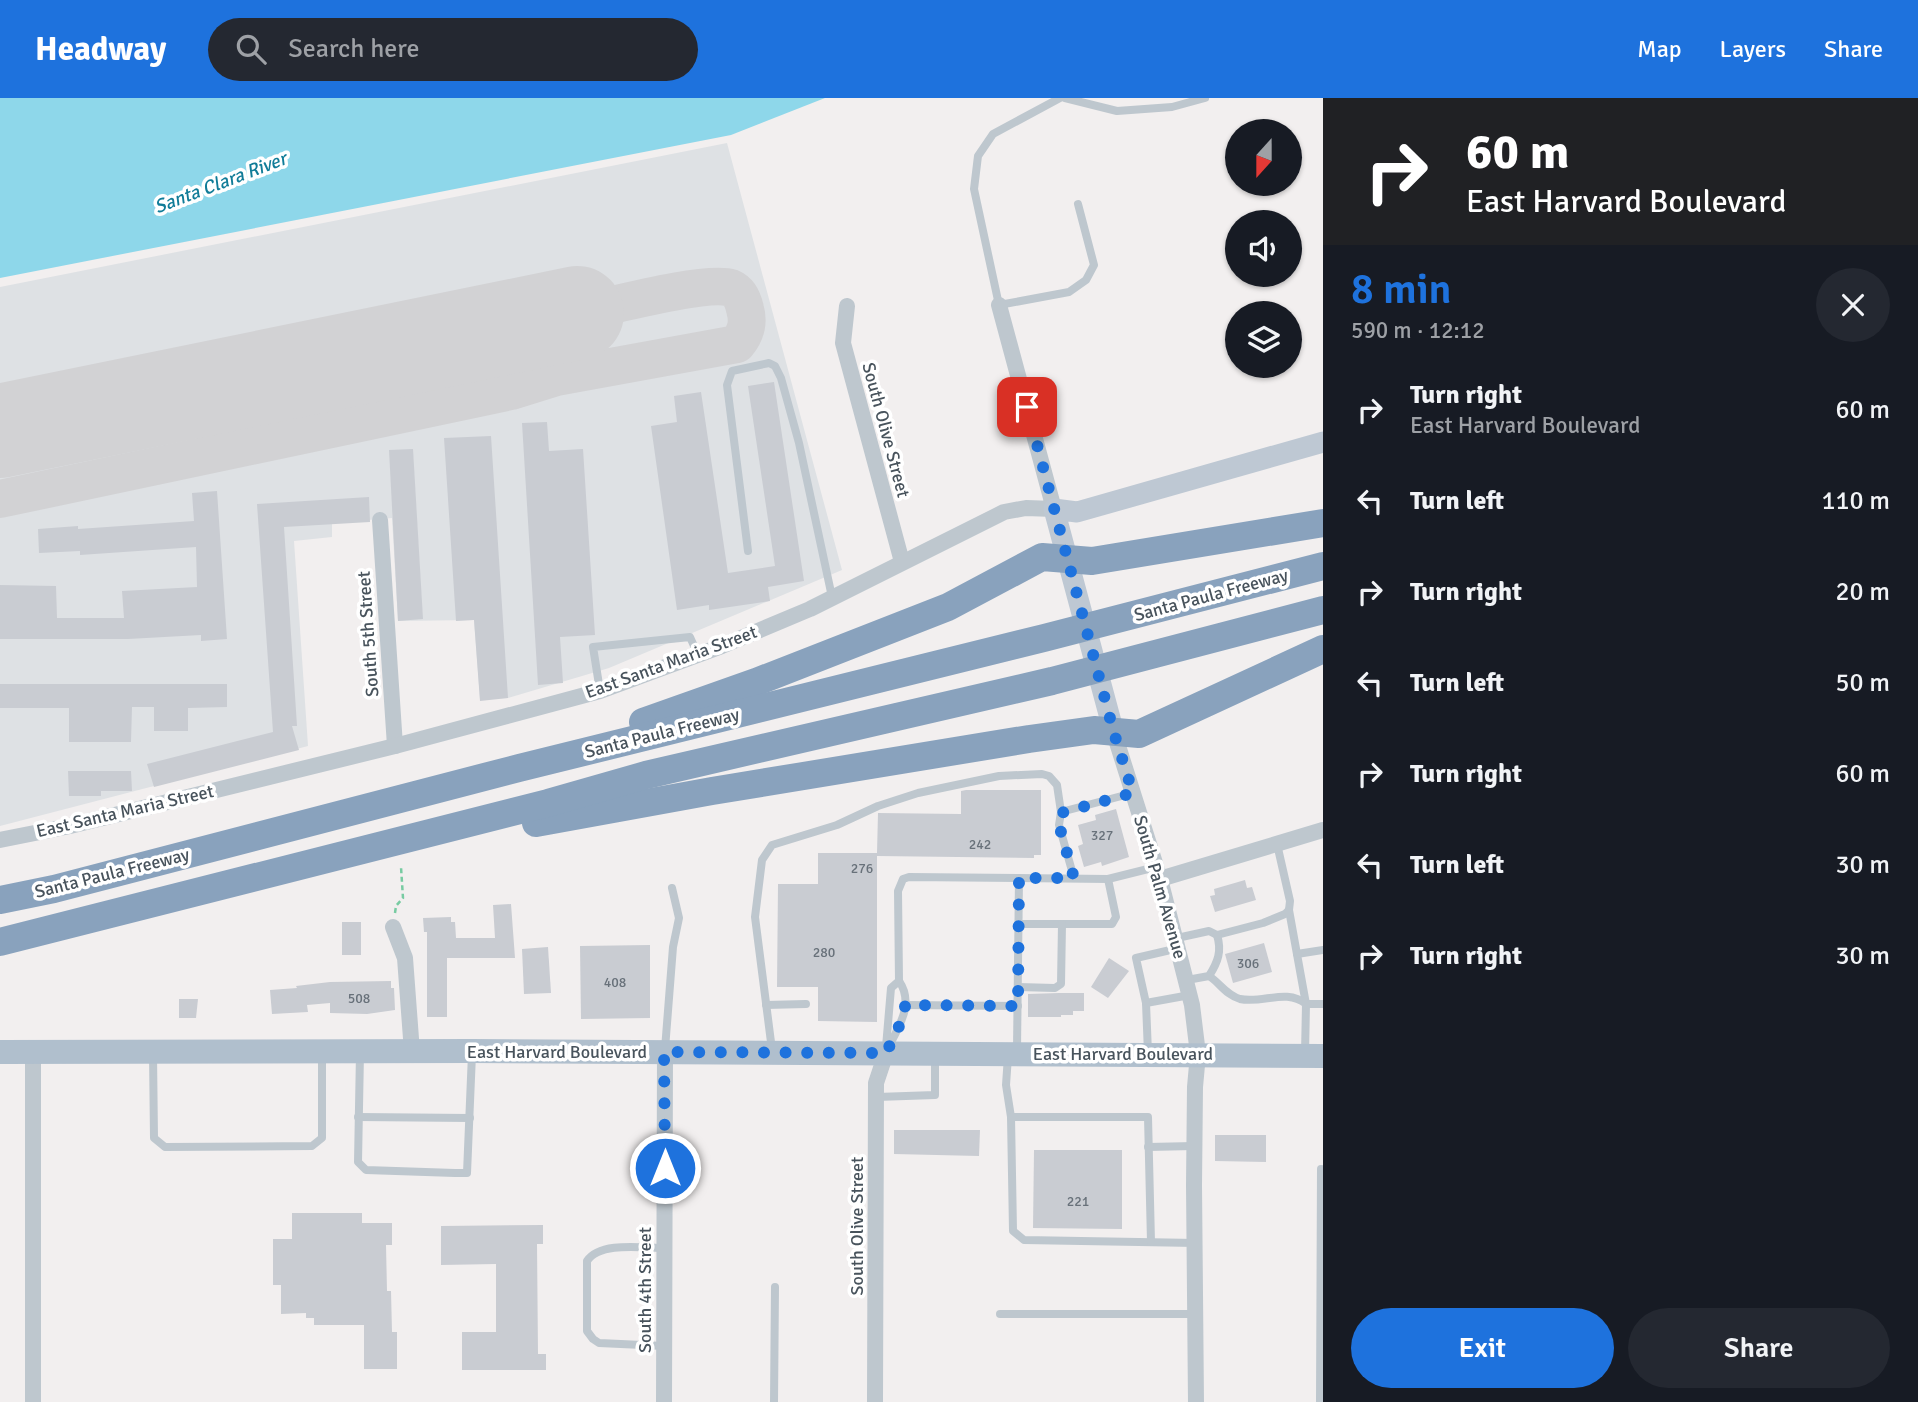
<!DOCTYPE html>
<meta charset="utf-8">
<style>
:root{--surface:#171b24;--page:#242831;--text:#f1f3f6;--muted:#9ea1a6;--accent:#1e72dd}
body{margin:0;font-family:Signika,sans-serif;background:var(--page);color:var(--text);height:100vh;display:flex;flex-direction:column;font-size:26px;white-space:nowrap}
*{box-sizing:border-box;margin:0}
p{font-size:23px;color:var(--muted)}
.icon{flex:none;width:38px;height:38px;fill:none;stroke:currentColor;stroke-width:2;stroke-linecap:round;stroke-linejoin:round}
.map{position:relative;flex:1;overflow:hidden}
.details{display:flex;flex-direction:column;background:var(--surface);width:595px}
.details>*{flex:none}
.guide{background:#202124;color:#fff;overflow:hidden}
.needle{width:46px;rotate:201deg}
.fabs{position:absolute;left:1225px;top:21px;display:grid;gap:14px}
.fabs a{display:grid;place-items:center;width:77px;height:77px;border-radius:50%;background:var(--surface);box-shadow:0 2px 5px #0004;font-size:35px}
.pin{position:absolute;display:grid;place-items:center;width:60px;height:60px;color:#fff;margin:-30px;border-radius:14px;box-shadow:0 4px 10px #0006}
.me{position:absolute;width:77px;margin:-38px;rotate:0deg;stroke-linejoin:round;filter:drop-shadow(0 0 5px #0008)}
.turn{display:flex;align-items:center;gap:24px;height:147px;padding:0 28px;font-size:32px}
.turn .icon{width:91px;height:91px;stroke-width:2.5}
.turn b{display:block;font-size:49px;line-height:60px}
.round{display:grid;place-items:center;flex:none;width:74px;height:74px;border-radius:37px;background:var(--page)}
.headline{display:flex;align-items:center;justify-content:space-between;height:119px;padding:0 28px}
h1{font-size:42px;font-weight:600;line-height:52px;color:var(--accent)}
.cta{display:flex;gap:14px;margin-top:auto;padding:14px 28px}
.cta a{flex:1;height:80px;border-radius:42px;background:var(--accent);color:#fff;font-size:28px;font-weight:600;line-height:80px;text-align:center}
.cta a+a{background:var(--page);color:var(--text)}
ul{padding:0;list-style:none}
li{display:flex;align-items:center;gap:21px;height:91px;padding:0 28px}
li div{flex:1}
li b{display:block;font-size:26px}
li em{font-style:normal}
header{display:flex;align-items:center;gap:42px;box-sizing:border-box;height:98px;padding:0 35px;background:var(--accent);color:#fff}
header strong{font-size:33px}
nav{display:flex;gap:38px;margin-inline-start:auto;font-size:24px}
.search{width:490px;height:63px;background:var(--page);display:flex;align-items:center;gap:18px;box-sizing:border-box;padding:0 24px;border-radius:38px;color:var(--muted);font-size:26px}
main{display:flex;flex:1;min-height:0}
.map>svg:first-child{display:block}
</style>
<header>
<strong>Headway</strong>
<div class="search"><svg class="icon" aria-label="search" viewBox="0 0 24 24"><circle cx="10" cy="10" r="6"/><path d="M15 15l6 6"/></svg>Search here</div>
<nav><a>Map</a><a>Layers</a><a>Share</a></nav>
</header>
<main>
<div class="map">
<svg width="1323" height="1304" viewBox="0 0 1323 1304">
<rect width="100%" height="100%" fill="#f2efef"/>
<!-- airport -->
<polygon fill="#dee1e4" points="727,45 842,472 609,570 508,600 480,601 474,522 398,523 392,420 332,425 332,439 294,443 308,648 0,728 0,189"/>
<!-- water -->
<polygon fill="#8ed7ea" points="0,0 825,0 731,37 0,180"/>
<g fill="none" stroke-linecap="round" stroke-linejoin="round">
<!-- taxiway -->
<path stroke="#d2d2d4" stroke-width="38" d="M0,401L511,293L556,279L737,246C746,235 749,225 745,211C743,202 740,194 731,190C706,182 607,209 577,215"/>
<!-- runway -->
<polyline stroke="#d2d2d4" stroke-width="94" points="0,333 577,215"/>
</g>
<!-- building -->
<g fill="#c9ccd2">
<polygon points="774,284 804,483 768,489 770,503 709,512 709,507 677,512 651,328 677,324 674,298 701,294 728,475 775,468 748,288"/>
<polygon points="547,324 549,353 583,351 595,537 560,539 563,585 538,587 522,325"/>
<polygon points="491,338 508,600 480,603 474,522 456,523 444,340"/>
<polygon points="413,351 423,521 398,523 389,352"/>
<polygon points="217,393 227,541 201,543 201,537 128,541 0,541 0,487 56,488 57,520 124,520 122,493 197,489 196,449 80,457 80,453 39,455 38,431 78,428 78,431 194,423 192,395"/>
<polygon points="369,399 370,424 284,429 297,628 292,628 299,652 154,689 147,666 273,634 257,406"/>
<polygon points="0,586 227,586 227,609 188,610 188,633 154,633 154,609 132,609 131,644 69,644 69,610 0,610"/>
<polygon points="68,673 131,673 132,693 101,693 101,698 69,698"/>
<polygon points="966,692 1041,692 1041,757 1034,757 1034,760 877,758 877,924 818,923 818,889 777,889 778,786 818,786 818,755 877,755 878,715 961,716 961,693"/>
<polygon points="1116,711 1129,759 1102,768 1101,764 1084,769 1078,748 1083,746 1078,727 1096,722 1095,717"/>
<polygon points="1245,782 1247,790 1252,789 1256,802 1215,814 1210,798 1215,797 1214,791"/>
<polygon points="511,806 515,860 447,860 447,919 427,919 427,834 424,834 423,820 451,819 451,824 455,824 456,840 495,840 493,807"/>
<rect x="342" y="824" width="19" height="33"/>
<polygon points="1264,845 1272,874 1233,885 1225,856"/>
<polygon points="650,847 650,920 581,921 580,848"/>
<polygon points="548,849 551,895 524,896 522,851"/>
<polygon points="1109,860 1129,873 1108,900 1091,889"/>
<polygon points="391,883 391,890 394,890 395,912 367,916 330,915 330,905 307,907 308,914 272,916 270,892 297,890 296,888 330,884"/>
<polygon points="1059,895 1084,895 1084,913 1073,913 1073,917 1061,917 1061,919 1028,919 1028,896"/>
<polygon points="179,901 198,901 196,920 179,920"/>
<polygon points="894,1032 980,1032 979,1058 894,1056"/>
<polygon points="1215,1037 1266,1037 1266,1064 1215,1063"/>
<polygon points="1034,1052 1122,1052 1122,1131 1033,1130"/>
<polygon points="292,1115 362,1115 362,1125 392,1125 392,1147 386,1147 387,1193 391,1193 392,1234 397,1234 397,1271 364,1271 364,1227 314,1227 314,1220 306,1220 306,1215 281,1216 281,1187 273,1187 273,1141 292,1141"/>
<polygon points="543,1127 543,1146 537,1146 538,1256 546,1256 546,1272 462,1272 462,1234 496,1234 496,1166 441,1167 441,1128"/>
</g>
<g fill="none" stroke-linecap="round" stroke-linejoin="round">
<!-- path -->
<polyline stroke="#78cba2" stroke-width="2.5" stroke-dasharray="5 3.5" stroke-linecap="butt" points="395,815 396,808 403,800 401,769"/>
<!-- lane -->
<g stroke="#bec7ce" stroke-width="8">
<polyline points="1060,0 993,36 978,58 974,91 999,207 1069,194 1086,182 1094,167 1078,106"/>
<polyline points="1065,0 1117,13 1172,9 1205,0"/>
<polyline points="748,453 727,287 732,273 769,265 775,268 781,280 799,345 832,499"/>
<polyline points="600,593 593,549 690,539 698,557"/>
<polyline points="1061,714 1133,695"/>
<polyline points="1289,812 1306,906 1323,906"/>
<polyline points="1019,826 1112,826 1116,819 1108,781"/>
<polyline points="1177,840 1209,833 1217,837 1263,825 1285,816 1289,812 1290,803 1277,746"/>
<polyline points="1297,856 1323,852"/>
<path d="M1209,878C1220,885 1226,897 1240,901C1263,906 1286,890 1306,906L1305,956"/>
<path d="M1187,882L1209,878C1218,864 1222,853 1217,837"/>
<polyline points="1018,889 1055,890 1061,886 1062,826"/>
<polyline points="1146,905 1190,897"/>
<polyline points="766,907 806,906"/>
<polyline points="905,907 1018,908"/>
<polyline points="886,949 891,890 899,883"/>
<polyline points="665,951 673,849 679,820 672,790"/>
<polyline points="772,952 755,819 762,762 772,747 837,727 878,708 918,695 999,678 1042,676 1049,678 1057,687 1061,714 1059,727 1074,780"/>
<path d="M887,952C898,930 915,906 899,883L898,793L903,781L909,779L1108,781L1156,769"/>
<polyline points="1017,952 1019,780"/>
<polyline points="360,955 358,1064 366,1072 455,1075 467,1075 472,956"/>
<polyline points="1148,955 1146,905 1136,860 1179,850"/>
<polyline points="153,956 154,1040 165,1049 312,1048 322,1040 322,958"/>
<polyline points="1008,958 1006,987 1011,1019 1013,1133 1024,1142 1196,1145"/>
<polyline points="877,999 935,997 935,958"/>
<polyline points="358,1019 470,1020"/>
<polyline points="1011,1019 1148,1019 1151,1144"/>
<polyline points="1148,1049 1194,1048"/>
<polyline points="1000,1216 1196,1216"/>
<path d="M664,1248L599,1245L593,1241L587,1233V1163C600,1143 643,1150 665,1150"/>
<polyline points="774,1304 775,1189"/>
<polyline points="1320,1304 1321,1071"/>
</g>
<!-- street -->
<g stroke="#bec7ce" stroke-width="16">
<polyline points="847,208 843,245 902,464"/>
<polyline points="380,422 395,648"/>
<polyline points="1114,635 1160,781 1192,907 1198,956 1195,989 1194,1087 1196,1304"/>
<polyline points="0,742 70,728 395,648 600,593 722,548 810,511 1004,414 1026,410 1054,411 999,207"/>
<polyline points="1160,781 1323,732"/>
<polyline points="393,829 405,860 412,954"/>
<polyline points="33,1304 33,954"/>
<polyline points="664,1304 665,954"/>
<polyline points="875,1304 876,985 886,955"/>
</g>
<!-- secondary -->
<polyline stroke="#bec8d3" stroke-width="21" points="1114,635 1054,411 1077,414 1323,344"/>
<!-- primary -->
<polyline stroke="#b0bfcd" stroke-width="24" points="0,954 472,953 1323,958"/>
<!-- highway -->
<g stroke="#89a2bd" stroke-width="28">
<polyline points="643,624 756,584 948,509 1042,459 1092,463 1323,425"/>
<polyline points="536,725 712,693 1029,641 1094,632 1139,636 1323,551"/>
<polyline points="0,802 54,791 519,670 1044,540 1323,468"/>
<polyline points="0,844 548,705 646,677 1052,583 1323,512"/>
</g>
</g>
<g fill="none" stroke-linecap="round" stroke-linejoin="round">
<!-- route -->
<polyline stroke="#1e72dd" stroke-width="12" stroke-dasharray="0 21.6" points="665,1070 664,954 886,955 905,916 905,907 1018,908 1019,780 1074,780 1059,727 1061,715 1133,695 1114,635 1027,309"/>
</g>
<g text-anchor="middle" stroke-width="7" stroke-linejoin="round" paint-order="stroke">
<!-- number labels -->
<g font-size="14" fill="#68717a">
<text x="1102" y="742">327</text>
<text x="980" y="751">242</text>
<text x="862" y="775">276</text>
<text x="824" y="859">280</text>
<text x="1248" y="870">306</text>
<text x="615" y="889">408</text>
<text x="359" y="905">508</text>
<text x="1078" y="1108">221</text>
</g>
<!-- street labels -->
<g font-size="18" fill="#48535c" stroke="#fff">
<text transform="translate(886 332) rotate(75)" y="6">South Olive Street</text>
<text transform="translate(1211 497) rotate(-15)" y="6">Santa Paula Freeway</text>
<text transform="translate(368 536) rotate(-94)" y="6">South 5th Street</text>
<text transform="translate(671 564) rotate(-20)" y="6">East Santa Maria Street</text>
<text transform="translate(662 635) rotate(-14)" y="6">Santa Paula Freeway</text>
<text transform="translate(125 713) rotate(-13)" y="6">East Santa Maria Street</text>
<text transform="translate(112 775) rotate(-14)" y="6">Santa Paula Freeway</text>
<text transform="translate(1160 789) rotate(74)" y="6">South Palm Avenue</text>
<text x="557" y="960">East Harvard Boulevard</text>
<text x="1123" y="962">East Harvard Boulevard</text>
<text transform="translate(857 1128) rotate(-90)" y="6">South Olive Street</text>
<text transform="translate(645 1192) rotate(-90)" y="6">South 4th Street</text>
</g>
<!-- water labels -->
<g font-size="19" font-style="italic" fill="#107c98" stroke="#fff">
<text transform="translate(220 84) rotate(-21)" y="7">Santa Clara River</text>
</g>
</g>
</svg>
<div class="fabs">
<a><svg class="needle" viewBox="-14 -14 28 28"><path d="M0-13l5 13h-10z" fill="#e53935"/><path d="M0 13l5-13h-10z" fill="#9ea1a6"/></svg></a>
<a><svg class="icon" aria-label="sound" viewBox="0 0 24 24"><path d="M4 9h4l5-4v14l-5-4H4zM17 9q2 3 0 6"/></svg></a>
<a><svg class="icon" aria-label="layers" viewBox="0 0 24 24"><path d="M12 4l9 5-9 5-9-5zM3 14l9 5 9-5"/></svg></a>
</div>
<div class="pin" style="left:1027px;top:309px;background:#d93025"><svg class="icon" aria-label="arrive" viewBox="0 0 24 24"><path d="M6 21V4h12l-3 4 3 4H6"/></svg></div>
<svg class="me" style="left:665px;top:1070px" viewBox="-20 -20 40 40"><circle r="17" fill="#1e72dd" stroke="#fff" stroke-width="3"/><path d="M0-11L8 9 0 5-8 9z" fill="#fff"/></svg>
</div>
<section class="details">
<div class="guide">
<div class="turn"><svg class="icon" aria-label="right" viewBox="0 0 24 24"><path d="M7 20v-9h11M14 6l5 5-5 5"/></svg><div><b>60 m</b>East Harvard Boulevard</div></div>
</div>
<div class="headline"><div><h1>8 min</h1><p>590 m · 12:12</p></div><a class="round"><svg class="icon" aria-label="close" viewBox="0 0 24 24"><path d="M6 6l12 12M18 6L6 18"/></svg></a></div>
<ul>
<li><svg class="icon" aria-label="right" viewBox="0 0 24 24"><path d="M7 20v-9h11M14 6l5 5-5 5"/></svg><div><b>Turn right</b><p>East Harvard Boulevard</p></div><em>60 m</em></li>
<li><svg class="icon" aria-label="left" viewBox="0 0 24 24"><path d="M17 20v-9H6M10 6l-5 5 5 5"/></svg><div><b>Turn left</b></div><em>110 m</em></li>
<li><svg class="icon" aria-label="right" viewBox="0 0 24 24"><path d="M7 20v-9h11M14 6l5 5-5 5"/></svg><div><b>Turn right</b></div><em>20 m</em></li>
<li><svg class="icon" aria-label="left" viewBox="0 0 24 24"><path d="M17 20v-9H6M10 6l-5 5 5 5"/></svg><div><b>Turn left</b></div><em>50 m</em></li>
<li><svg class="icon" aria-label="right" viewBox="0 0 24 24"><path d="M7 20v-9h11M14 6l5 5-5 5"/></svg><div><b>Turn right</b></div><em>60 m</em></li>
<li><svg class="icon" aria-label="left" viewBox="0 0 24 24"><path d="M17 20v-9H6M10 6l-5 5 5 5"/></svg><div><b>Turn left</b></div><em>30 m</em></li>
<li><svg class="icon" aria-label="right" viewBox="0 0 24 24"><path d="M7 20v-9h11M14 6l5 5-5 5"/></svg><div><b>Turn right</b></div><em>30 m</em></li>
</ul>
<div class="cta"><a>Exit</a><a>Share</a></div>
</section>
</main>
